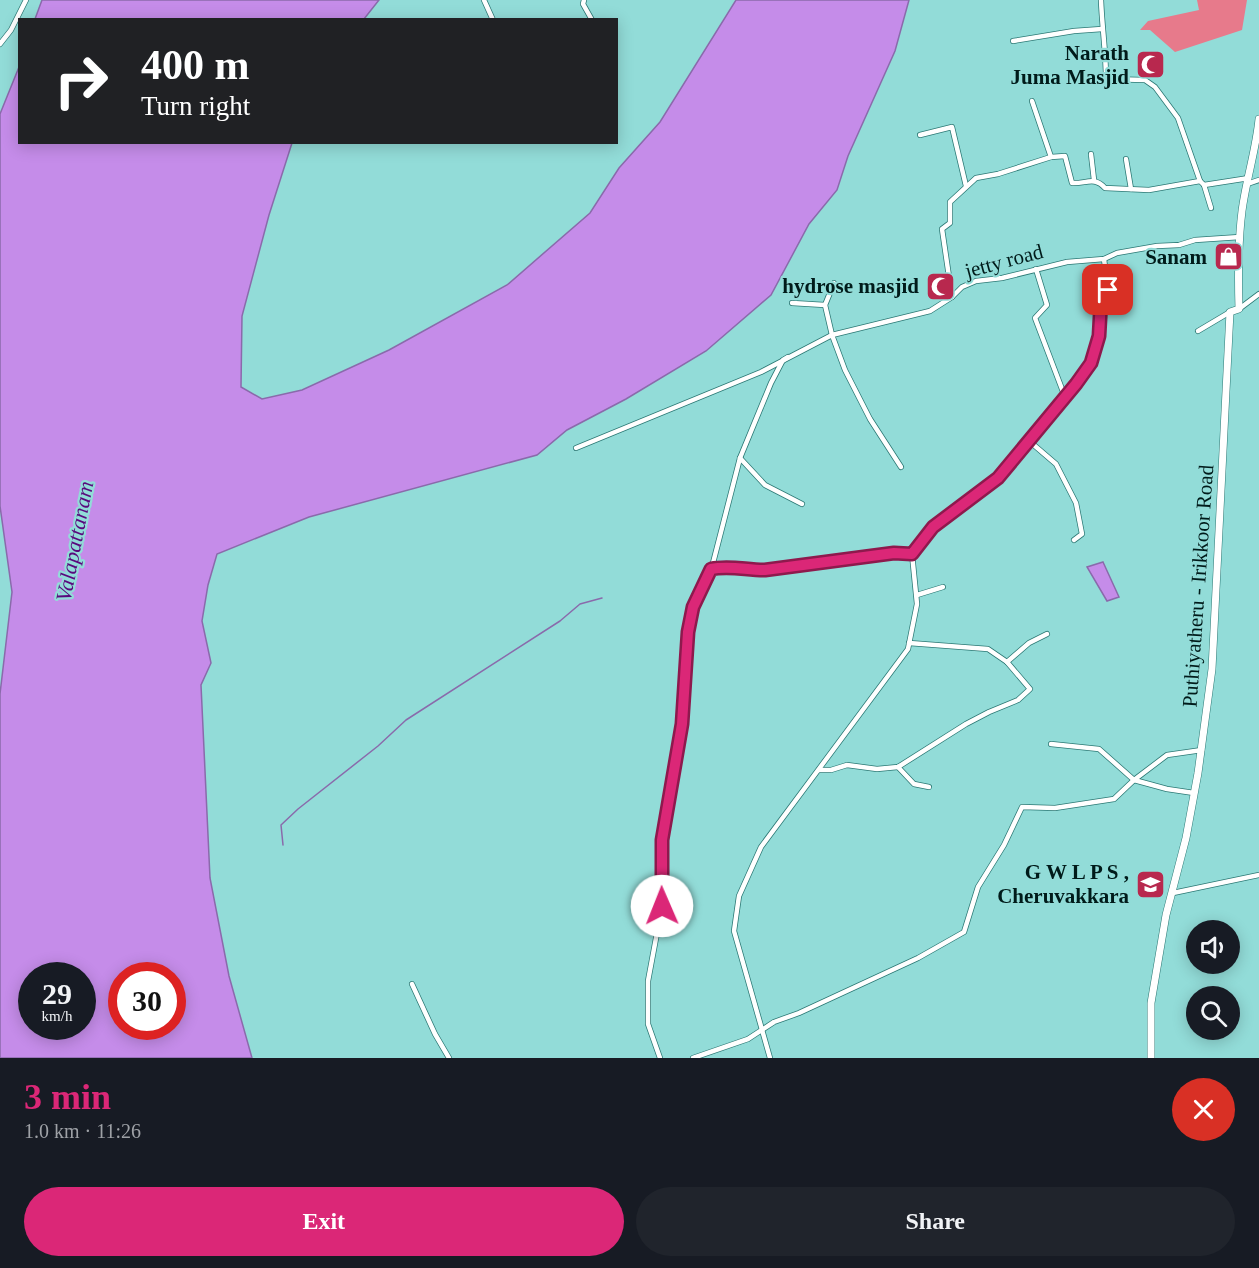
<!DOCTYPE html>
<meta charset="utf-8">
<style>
:root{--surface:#171b24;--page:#20242c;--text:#f1f3f6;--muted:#9ea1a6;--accent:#db2777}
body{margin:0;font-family:Georgia,serif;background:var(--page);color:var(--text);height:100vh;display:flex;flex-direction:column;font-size:22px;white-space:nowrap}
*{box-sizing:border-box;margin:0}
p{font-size:20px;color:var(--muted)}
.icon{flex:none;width:33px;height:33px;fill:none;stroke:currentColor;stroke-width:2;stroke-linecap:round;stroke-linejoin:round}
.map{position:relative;height:1058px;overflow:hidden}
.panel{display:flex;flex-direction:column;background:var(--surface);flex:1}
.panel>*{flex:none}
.banner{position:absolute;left:18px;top:18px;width:600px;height:126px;border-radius:0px;box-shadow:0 3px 15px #0003;background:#202124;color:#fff;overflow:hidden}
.fabs{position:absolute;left:1186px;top:920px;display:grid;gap:12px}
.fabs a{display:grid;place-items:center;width:54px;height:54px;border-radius:50%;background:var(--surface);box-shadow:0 3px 15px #0003;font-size:30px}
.speed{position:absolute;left:18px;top:962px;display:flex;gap:12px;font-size:30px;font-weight:700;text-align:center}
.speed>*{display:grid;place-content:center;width:78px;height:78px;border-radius:50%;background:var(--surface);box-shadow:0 3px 15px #0003;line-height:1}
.speed small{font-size:15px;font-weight:400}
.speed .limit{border:9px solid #d22;background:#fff;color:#111}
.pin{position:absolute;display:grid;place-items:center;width:51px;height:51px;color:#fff;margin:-26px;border-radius:12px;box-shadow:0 3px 9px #0006}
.me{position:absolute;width:66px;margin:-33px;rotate:359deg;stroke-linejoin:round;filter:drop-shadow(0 0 4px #0008)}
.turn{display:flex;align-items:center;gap:21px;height:126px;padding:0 24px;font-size:27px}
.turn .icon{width:78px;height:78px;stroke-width:2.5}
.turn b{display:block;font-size:42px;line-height:51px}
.round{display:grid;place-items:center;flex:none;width:63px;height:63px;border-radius:32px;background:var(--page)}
.head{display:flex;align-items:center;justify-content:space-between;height:102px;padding:0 24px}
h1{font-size:36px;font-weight:700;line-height:45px;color:var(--accent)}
.action{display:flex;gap:12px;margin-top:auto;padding:12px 24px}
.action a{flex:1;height:69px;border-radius:36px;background:var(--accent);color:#fff;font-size:24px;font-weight:700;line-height:69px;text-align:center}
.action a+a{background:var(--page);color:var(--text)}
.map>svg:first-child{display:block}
</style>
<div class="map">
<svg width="1259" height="1058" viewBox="0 0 1259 1058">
<rect width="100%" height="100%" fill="#92dcd8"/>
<!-- green -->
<polygon fill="#e77a8b" points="1197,0 1247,0 1242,30 1175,52 1150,30 1140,30 1148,21 1199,10"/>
<!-- water -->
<g fill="#c58ce9" stroke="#8a6aab" stroke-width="1.5" fill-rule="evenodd">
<polygon points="42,0 379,0 364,19 35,19"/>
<path d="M736,0H909L895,51L848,156L837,190L809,224L771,295L706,351L626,399L567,430L537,455L309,517L217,554L208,585L202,621L211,663L201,685L210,878L229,976L252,1058H0V694L12,592L0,506V114L19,67L20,142L292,143L269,215L242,316L241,387L262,399L302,390L389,350L507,285L590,213L619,168L660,122ZM32,975H82V1026H32ZM122,975H172V1026H122Z"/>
<polygon points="1103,562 1119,597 1107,601 1087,567"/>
</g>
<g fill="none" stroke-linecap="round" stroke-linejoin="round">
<!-- stream -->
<polyline stroke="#8a6aab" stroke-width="1.5" points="283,845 281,825 298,809 378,746 406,720 560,621 580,604 602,598"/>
<defs>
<g id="minor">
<polyline points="484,0 493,20"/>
<polyline points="584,0 583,4 592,20"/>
<path d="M1101,0C1102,27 1106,52 1106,79L1145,80L1155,87L1178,118L1200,181"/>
<polyline points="1013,41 1074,31 1102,29"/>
<polyline points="0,44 11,30 26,0"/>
<polyline points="1032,101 1051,157"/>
<polyline points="920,135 952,127 966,186"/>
<polyline points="1091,154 1094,180"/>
<polyline points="1126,159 1131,189"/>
<polyline points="1247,184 1259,180"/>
<polyline points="1204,185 1211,208"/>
<polyline points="1036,269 1047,305 1035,318 1065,397"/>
<polyline points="834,283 825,305 832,335 845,370 870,419 901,467"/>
<path d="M952,297L942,229L950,223V202L976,178L998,174L1051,157L1065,156L1072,183C1086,184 1094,176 1105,188L1149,190L1200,181L1204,185L1249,178"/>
<polyline points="792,303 825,305"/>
<polyline points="1239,309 1259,294"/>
<polyline points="1198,331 1230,312"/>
<polyline points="1028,440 1056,464 1076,503 1082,534 1074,540"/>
<polyline points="576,448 761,372 832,335 930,311 952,297 962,287 976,281 1002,278 1067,262 1104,259 1117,253 1157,246 1179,245 1195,240 1240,237"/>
<polyline points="740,458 765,485 802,504"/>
<path d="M711,569C729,566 746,570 765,569L894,553L912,554"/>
<polyline points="917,595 943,587"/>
<polyline points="1007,662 1029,643 1047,634"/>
<polyline points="1051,744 1099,749 1134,780 1167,789 1194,793"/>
<polyline points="898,767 914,784 929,787"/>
<polyline points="819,770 831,770 847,765 877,769 898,767 966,724 989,712 1018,700 1030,689 1007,662 988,649 909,643"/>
<polyline points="1173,893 1259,875"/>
<polyline points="412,984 435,1034 449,1058"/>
<polyline points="660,1058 648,1024 648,981 662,906 662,840 682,724 689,631 693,607 713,563 740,458 771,383 783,360 788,357"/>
<polyline points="693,1058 748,1039 774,1022 799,1013 918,958 964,932 978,887 1004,845 1022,807 1055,808 1114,799 1134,780 1167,755 1202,750"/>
<polyline points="770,1058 734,931 739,896 761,847 908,649 917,604 912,554 933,527 998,478 1076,384 1091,363 1099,336 1101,300 1108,290 1104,259"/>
</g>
<path id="secondary" d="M1151,1058V1003L1166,915L1186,838L1198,773L1212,669L1230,312L1239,309C1238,276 1238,243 1242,211C1246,180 1256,150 1259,119"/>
</defs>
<!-- minor casing -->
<use href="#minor" stroke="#2b7874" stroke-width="6"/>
<!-- secondary casing -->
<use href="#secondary" stroke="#2b7874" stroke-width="8"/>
<!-- minor -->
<use href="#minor" stroke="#fff" stroke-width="4.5"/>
<!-- secondary -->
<use href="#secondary" stroke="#fff" stroke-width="7"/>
</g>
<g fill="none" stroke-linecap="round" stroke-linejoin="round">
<defs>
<path id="route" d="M662,906V840L682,724L688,632L693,607L711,569C729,565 746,570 765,570L894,553L912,554L933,527L998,478L1076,384L1091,363L1099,336L1101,300L1108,290"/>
</defs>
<!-- route casing -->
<use href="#route" stroke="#8e194d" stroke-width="15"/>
<!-- route -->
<use href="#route" stroke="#db2777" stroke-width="10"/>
</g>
<!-- icons -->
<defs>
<symbol id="mosque-square" viewBox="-11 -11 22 22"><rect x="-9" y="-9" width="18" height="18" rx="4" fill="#b8284e" stroke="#92dcd8"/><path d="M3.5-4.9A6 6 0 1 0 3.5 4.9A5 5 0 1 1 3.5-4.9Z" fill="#fff"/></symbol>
<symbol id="shop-square" viewBox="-11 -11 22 22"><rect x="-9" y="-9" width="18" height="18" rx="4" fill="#b8284e" stroke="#92dcd8"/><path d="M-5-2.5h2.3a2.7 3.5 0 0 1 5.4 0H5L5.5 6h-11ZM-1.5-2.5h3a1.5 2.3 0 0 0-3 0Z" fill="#fff"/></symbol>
<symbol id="school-square" viewBox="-11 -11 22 22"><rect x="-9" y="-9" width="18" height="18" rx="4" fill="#b8284e" stroke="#92dcd8"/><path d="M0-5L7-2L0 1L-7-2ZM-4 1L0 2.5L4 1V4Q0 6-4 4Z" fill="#fff"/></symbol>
</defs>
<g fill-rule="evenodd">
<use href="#mosque-square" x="1134" y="48" width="33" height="33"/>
<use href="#shop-square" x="1212" y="240" width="33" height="33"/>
<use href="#mosque-square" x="924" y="270" width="33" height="33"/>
<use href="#school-square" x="1134" y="868" width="33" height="33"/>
</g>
<g text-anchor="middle" stroke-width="4.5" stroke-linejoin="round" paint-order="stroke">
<!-- poi labels -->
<g font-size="21" font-weight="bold" fill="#001b1a" stroke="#92dcd8" text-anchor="end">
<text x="1129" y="60">Narath<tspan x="1129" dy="24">Juma Masjid</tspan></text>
<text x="1207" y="264">Sanam</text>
<text x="919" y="293">hydrose masjid</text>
<text x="1129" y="879">G W L P S ,<tspan x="1129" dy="24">Cheruvakkara</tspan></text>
</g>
<!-- street labels -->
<g font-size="21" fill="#001b1a" stroke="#92dcd8">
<text transform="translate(1004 261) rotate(-15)" y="7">jetty road</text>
<text transform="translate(1198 586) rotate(-86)" y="7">Puthiyatheru - Irikkoor Road</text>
</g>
<!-- water labels -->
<g font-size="22" font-style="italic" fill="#59097d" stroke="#92dcd8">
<text transform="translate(74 541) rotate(-79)" y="8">Valapattanam</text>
</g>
</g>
</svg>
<div class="fabs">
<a><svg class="icon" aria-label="sound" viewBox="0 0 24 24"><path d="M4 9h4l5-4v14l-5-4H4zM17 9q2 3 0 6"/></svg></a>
<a><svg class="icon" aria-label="search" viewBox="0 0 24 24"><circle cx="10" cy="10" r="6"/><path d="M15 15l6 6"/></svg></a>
</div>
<div class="speed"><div>29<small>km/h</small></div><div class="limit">30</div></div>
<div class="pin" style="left:1108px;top:290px;background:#d93025"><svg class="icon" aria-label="arrive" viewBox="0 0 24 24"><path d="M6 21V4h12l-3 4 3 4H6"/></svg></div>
<svg class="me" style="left:662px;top:906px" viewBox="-20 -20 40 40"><circle r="19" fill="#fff"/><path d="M0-13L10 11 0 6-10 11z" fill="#db2777"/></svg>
<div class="banner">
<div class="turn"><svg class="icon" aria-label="right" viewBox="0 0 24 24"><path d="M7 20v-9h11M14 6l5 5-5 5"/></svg><div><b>400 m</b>Turn right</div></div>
</div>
</div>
<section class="panel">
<div class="head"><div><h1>3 min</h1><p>1.0 km · 11:26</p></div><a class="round" style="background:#d93025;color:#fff"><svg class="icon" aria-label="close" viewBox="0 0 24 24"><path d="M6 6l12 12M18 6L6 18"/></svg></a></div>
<div class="action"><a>Exit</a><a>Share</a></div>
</section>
